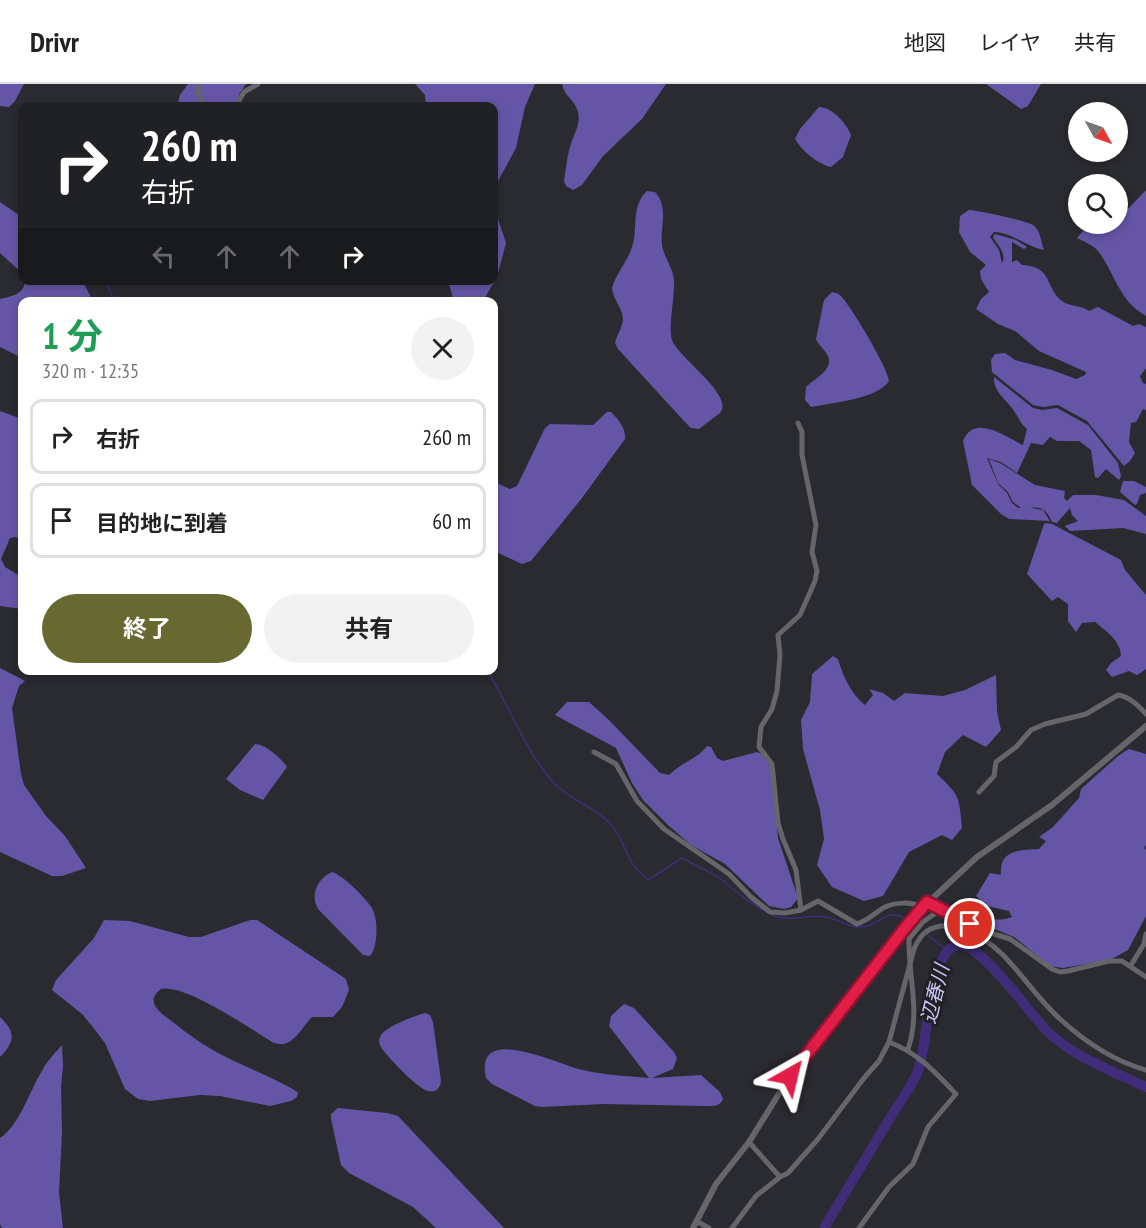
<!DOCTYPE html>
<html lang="ja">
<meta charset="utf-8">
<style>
:root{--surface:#fff;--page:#f2f2f2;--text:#222;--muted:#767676;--line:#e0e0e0;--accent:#686930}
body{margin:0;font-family:"PT Sans Narrow","Noto Sans JP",sans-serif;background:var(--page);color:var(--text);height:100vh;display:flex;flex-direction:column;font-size:22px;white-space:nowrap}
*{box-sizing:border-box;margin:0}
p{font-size:20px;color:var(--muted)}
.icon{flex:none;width:33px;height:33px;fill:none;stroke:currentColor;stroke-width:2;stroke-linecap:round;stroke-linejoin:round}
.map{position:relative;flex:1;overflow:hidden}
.side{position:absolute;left:18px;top:213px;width:480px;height:378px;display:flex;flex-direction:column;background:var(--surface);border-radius:12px;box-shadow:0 3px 9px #0003}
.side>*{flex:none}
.hud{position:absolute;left:18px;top:18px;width:480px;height:183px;border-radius:12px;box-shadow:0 3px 9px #0003;background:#202124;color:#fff;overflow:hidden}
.needle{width:39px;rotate:130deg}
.fabs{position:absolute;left:1068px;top:18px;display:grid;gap:12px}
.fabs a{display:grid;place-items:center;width:60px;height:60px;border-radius:50%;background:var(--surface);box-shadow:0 3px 9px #0003;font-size:30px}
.pin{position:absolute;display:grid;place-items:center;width:51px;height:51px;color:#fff;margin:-26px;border:3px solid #fff;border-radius:50%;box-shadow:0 2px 6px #0007}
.me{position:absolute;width:66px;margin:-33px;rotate:37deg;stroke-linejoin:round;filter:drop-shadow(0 0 4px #0008)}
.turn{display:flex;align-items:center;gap:21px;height:126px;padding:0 24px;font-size:27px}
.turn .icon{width:78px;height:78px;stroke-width:2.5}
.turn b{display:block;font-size:42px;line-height:51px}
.lanes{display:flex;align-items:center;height:57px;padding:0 24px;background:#0003;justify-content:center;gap:30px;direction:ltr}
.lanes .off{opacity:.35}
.round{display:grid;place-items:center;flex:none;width:63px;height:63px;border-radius:32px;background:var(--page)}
.head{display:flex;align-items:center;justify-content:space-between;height:102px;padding:0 24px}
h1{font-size:36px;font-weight:700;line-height:45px;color:#1e9e55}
.button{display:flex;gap:12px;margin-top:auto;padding:12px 24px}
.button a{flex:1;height:69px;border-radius:36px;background:var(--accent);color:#fff;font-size:24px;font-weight:700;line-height:69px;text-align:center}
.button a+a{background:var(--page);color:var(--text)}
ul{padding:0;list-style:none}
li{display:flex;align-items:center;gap:18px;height:75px;margin:0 12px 9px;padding:0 12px;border:3px solid var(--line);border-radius:12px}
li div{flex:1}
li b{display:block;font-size:22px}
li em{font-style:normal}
header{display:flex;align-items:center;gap:36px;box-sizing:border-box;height:84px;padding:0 30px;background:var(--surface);border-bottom:2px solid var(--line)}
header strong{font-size:28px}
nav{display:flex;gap:33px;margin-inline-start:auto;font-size:21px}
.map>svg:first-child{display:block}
</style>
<header>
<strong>Drivr</strong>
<nav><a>地図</a><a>レイヤ</a><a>共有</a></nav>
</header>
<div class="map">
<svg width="1146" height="1144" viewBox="0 0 1146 1144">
<rect width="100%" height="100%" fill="#2a2a31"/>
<!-- forest -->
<g fill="#6555a6">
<polygon points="0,0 24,0 15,17 9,23 0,22"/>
<polygon points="188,0 246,0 239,10 238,22 177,22 180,11"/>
<polygon points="415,0 535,0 525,23 516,64 496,101 496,129 506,159 497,193 483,217 454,217 448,197 494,196 494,22 426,22 425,11"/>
<path d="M562,0H666L642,35L603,72L582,101L573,106L566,102L564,97C566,85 567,71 571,60C574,49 581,40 578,28C576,17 564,12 562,0Z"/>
<polygon points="986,0 1041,0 1028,22 1021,25"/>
<path d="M819,23C832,23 846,39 851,51L843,73L831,83C819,81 801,66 795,55L800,45Z"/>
<path d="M1146,106V232C1118,216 1115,189 1098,167C1093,161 1083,157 1077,154L1089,140H1118V131H1122Z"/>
<path d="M647,107L655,108C669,123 660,142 662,161C664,173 673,184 674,196C675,212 668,243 672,256C678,274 735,311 720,329L699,345L691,344L684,337L618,265L615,259C617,251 622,244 623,236C623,224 613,216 612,204C616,190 626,179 631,166C639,147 630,122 647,107Z"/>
<polygon points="0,118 22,133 22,189 0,169"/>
<path d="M969,126C976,126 1028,137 1033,141C1041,147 1041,158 1044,166C1026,163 1014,149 994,148L990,153L999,166L1002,179C1007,169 998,162 993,153L995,150L1016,156L1027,163L1024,165L1012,158V178L1017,176L1022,181C1054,183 1044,203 1062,217C1070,223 1081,221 1089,227L1098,223L1133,242L1139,240L1146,243V284L1140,292L1143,299L1146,300V326L1143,325L1136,338L1131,339L1129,358L1135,369L1130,377L1124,382L1087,337L1058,321L1043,323L1033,321L992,288L991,276L995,270L1005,269L1015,276L1052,286L1076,295L1085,291L1086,288L1039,267L1015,247L998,240L976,225L981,215L989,208L981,195L980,187L986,181L970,168L959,148L960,132Z"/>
<path d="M82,196L93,217L22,218V274L0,263V215C11,212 24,211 25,197Z"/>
<path d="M832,208C836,209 838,209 841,212C852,224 887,282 889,297C878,315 831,319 811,323L805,316L806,303C814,295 834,286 828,272C825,266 819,262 816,255L824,216Z"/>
<path d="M994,293L1033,324L1042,326L1057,324L1088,341L1118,379L1121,392L1119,396L1106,385L1098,394L1095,393L1091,366L1079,357H1057L1050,353L1043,361L1031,359L1017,389L1001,378L987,374L998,400L1007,409L1012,419L1018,424H1021L1013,418L1008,408L998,399L989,375L1000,379L1035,401L1065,407L1064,414L1067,417L1073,411H1096L1124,416L1146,432V450L1123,444L1070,447L1065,442L1078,437L1072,431L1070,424L1057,439L1052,438C1048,428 1042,422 1031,424L1043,426L1050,437L1009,435L1001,430L972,401L963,357C974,329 1006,353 1023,361L1027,345C1021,340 1020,336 1016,330C1009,317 993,309 994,293Z"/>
<polygon points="0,327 22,335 22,455 15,453 10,454 1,475 5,483 22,493 22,525 0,522"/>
<path d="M607,328H611C618,335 626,344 625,355L582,414L531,477L522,480L498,469L494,463V398L510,405L517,402L545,344L550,340L593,341Z"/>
<polygon points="1123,397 1134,397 1146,403 1146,409 1140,411 1137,420 1135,421 1120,408"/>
<path d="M1046,439L1052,440L1121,476L1125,486L1146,511V585L1137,591L1129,587L1112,593L1106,586L1111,579L1121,572C1121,557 1106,547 1095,538L1082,539L1076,548L1068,537V520L1058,513L1052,517L1027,490L1044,440Z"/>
<path d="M833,572L838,575C843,592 851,610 865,621L873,611L869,605L883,609L894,617L905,609L943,612L965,606L996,591L997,628L1001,646L986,663L963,651L945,668L937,690C960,712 959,712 962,744L952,756L942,751L909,768L883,812L864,817L832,803L817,781L824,755L820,726L803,665L801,636L810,618L812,590Z"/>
<polygon points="0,584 25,597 19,602 12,624 21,690 24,701 46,732 65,752 86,784 62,792 52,792 0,768"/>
<path d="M567,618H589L609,636L660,689L669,691C681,679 697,675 707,662L711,663L717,674L723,677L757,668L764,671L773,684L778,754L798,814L791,823L784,825L769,822L725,780L691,761L669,742L643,716L632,699L616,664L555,631Z"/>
<path d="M255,660C265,660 281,674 287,683L263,716L240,706L226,695Z"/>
<path d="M1129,665L1146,670V761L1144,764L1146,766V832L1128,866L1110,876L1063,884L1050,882L1014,853L992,844L967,831L973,824C989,834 993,839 1012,833L1009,827L987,822L976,812L990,789L1001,791C999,766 1018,766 1039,765L1046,757L1039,753L1053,743L1079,714L1081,705L1118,672Z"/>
<path d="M332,788C343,791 367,815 373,826C378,837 378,863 370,872L363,871L318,825C310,811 317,795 332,788Z"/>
<path d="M104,836L130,837L189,853H201L250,836H257L346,895L349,906L342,923L333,933H312C300,945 292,967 272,958C251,945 184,899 161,905C143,918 162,930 174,939C189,951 206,963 224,972C237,979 292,1002 298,1009L297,1013L291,1017L270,1022L220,1012L200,1011L150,1017L138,1015L125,1005L105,959L92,942L82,930L52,906L56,896L94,854Z"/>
<path d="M624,920L634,924L674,968L677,974L673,985L652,994L701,991L720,1008L723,1015C720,1023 713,1022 705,1022L604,1020L542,1023L535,1022L492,1000L486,994C473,937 562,982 583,986C604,991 627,992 649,994L609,942L611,932Z"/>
<path d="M425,929L430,931L433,938L441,997C440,1004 436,1009 428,1007C418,1005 390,975 383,966C380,962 378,958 380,953C384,943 414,932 425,929Z"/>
<path d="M0,933C16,948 15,958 0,973Z"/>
<path d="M62,961L63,982L61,1003L62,1048L59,1108L63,1144H2L0,1140V1054C19,1042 30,1006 42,987C47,977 55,969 62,961Z"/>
<polygon points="338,1024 387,1029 398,1032 504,1144 436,1144 413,1123 349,1089 341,1081 331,1035 331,1030"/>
</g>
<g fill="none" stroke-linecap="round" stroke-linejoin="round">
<!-- stream -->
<g stroke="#3f2d79" stroke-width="1.5">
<polyline points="105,196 115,218"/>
<path d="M487,586C510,623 524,665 553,698C569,716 593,722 610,739C621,750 624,766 632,779C636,785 643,791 648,796L682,774L718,793L747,816L766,828"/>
<path d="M770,830C791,840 806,829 826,833C837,835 847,842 858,843C882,844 884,819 910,838"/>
<polyline points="926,850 947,866"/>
</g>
<!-- river -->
<path stroke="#3f2d79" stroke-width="10" d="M824,1144C846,1107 868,1071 890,1034C899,1019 911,1004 918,987C928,963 928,867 957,861C977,856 1025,922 1038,937C1064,970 1109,985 1146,1003"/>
<!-- minor -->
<g stroke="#666569" stroke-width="5">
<polyline points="198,0 198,8 204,22"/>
<polyline points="236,22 244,8 258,0"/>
<polyline points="798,339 802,348 802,371 816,441 812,468 817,487 815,497 800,531 778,551 780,571 777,607 772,625 761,643 759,663 772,680 778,739 783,755 796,786 801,826"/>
<path d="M594,668L616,680L637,717L664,745L729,790L751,813L770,828L785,829L801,826L818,817L857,840C868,836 874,830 883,824C894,818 912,817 922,824"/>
<path d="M979,708L994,692L996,678L1016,663L1031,646L1045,640L1086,630L1118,611C1130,613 1138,621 1146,630"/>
<polyline points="927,818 985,847 1010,855 1052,885 1060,888 1068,887 1109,877 1122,877 1146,893"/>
<polyline points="1131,881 1144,860 1146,850"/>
<path d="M908,965C921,928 908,892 909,855L923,838L941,825"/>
<polyline points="749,1058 780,1093"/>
<polyline points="696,1137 709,1144"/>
<path d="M732,1144L756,1112L780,1093L788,1089L818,1055L864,994L879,977L889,958L914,865C917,858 921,851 927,847C952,832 984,853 1002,870C1022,890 1038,915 1060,935C1084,957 1114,977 1146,986"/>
<path d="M859,1144L889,1103L913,1080L928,1043L956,1010C935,988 918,969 889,958"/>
</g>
<!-- tertiary -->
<polyline stroke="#666569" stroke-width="6" points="693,1144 716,1100 749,1058 790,992 922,824 977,773 1052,721 1146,642"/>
</g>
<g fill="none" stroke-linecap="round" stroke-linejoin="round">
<defs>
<polyline id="route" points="790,992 905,844 927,818 970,840"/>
</defs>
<!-- route casing -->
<use href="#route" stroke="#92132f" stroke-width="15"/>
<!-- route -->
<use href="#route" stroke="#e11d48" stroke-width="10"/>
</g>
<g text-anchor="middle" stroke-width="6" stroke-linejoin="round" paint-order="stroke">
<!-- water labels -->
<g font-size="20" font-style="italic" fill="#cbc6f3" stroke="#212027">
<text transform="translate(935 910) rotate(-76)" y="7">辺春川</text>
</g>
</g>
</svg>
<div class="fabs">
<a><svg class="needle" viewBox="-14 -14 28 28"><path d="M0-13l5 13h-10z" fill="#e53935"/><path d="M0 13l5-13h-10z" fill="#767676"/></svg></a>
<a><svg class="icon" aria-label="search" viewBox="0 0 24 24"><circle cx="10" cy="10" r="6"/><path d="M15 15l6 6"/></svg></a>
</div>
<div class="pin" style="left:970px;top:840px;background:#d93025"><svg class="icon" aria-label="arrive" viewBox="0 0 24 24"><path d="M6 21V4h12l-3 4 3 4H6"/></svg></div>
<svg class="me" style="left:790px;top:992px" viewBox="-20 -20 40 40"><path d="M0-17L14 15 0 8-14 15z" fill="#e11d48" stroke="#fff" stroke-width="4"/></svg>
<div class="hud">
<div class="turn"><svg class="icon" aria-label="right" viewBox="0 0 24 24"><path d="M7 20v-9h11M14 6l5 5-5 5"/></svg><div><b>260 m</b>右折</div></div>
<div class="lanes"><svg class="icon off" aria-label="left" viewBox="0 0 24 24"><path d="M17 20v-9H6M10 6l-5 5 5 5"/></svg><svg class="icon off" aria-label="ahead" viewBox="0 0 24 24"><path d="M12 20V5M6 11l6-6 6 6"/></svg><svg class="icon off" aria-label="ahead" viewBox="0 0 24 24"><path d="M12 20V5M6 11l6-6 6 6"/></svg><svg class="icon" aria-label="right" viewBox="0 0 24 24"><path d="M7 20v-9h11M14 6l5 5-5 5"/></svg></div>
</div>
<section class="side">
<div class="head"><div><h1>1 分</h1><p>320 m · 12:35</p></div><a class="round"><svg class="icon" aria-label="close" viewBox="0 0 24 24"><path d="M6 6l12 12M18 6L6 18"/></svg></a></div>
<ul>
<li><svg class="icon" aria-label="right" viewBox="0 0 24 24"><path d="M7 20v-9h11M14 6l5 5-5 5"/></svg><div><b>右折</b></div><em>260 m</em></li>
<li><svg class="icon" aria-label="arrive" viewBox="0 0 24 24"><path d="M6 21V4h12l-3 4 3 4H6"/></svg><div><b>目的地に到着</b></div><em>60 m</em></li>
</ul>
<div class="button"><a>終了</a><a>共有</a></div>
</section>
</div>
